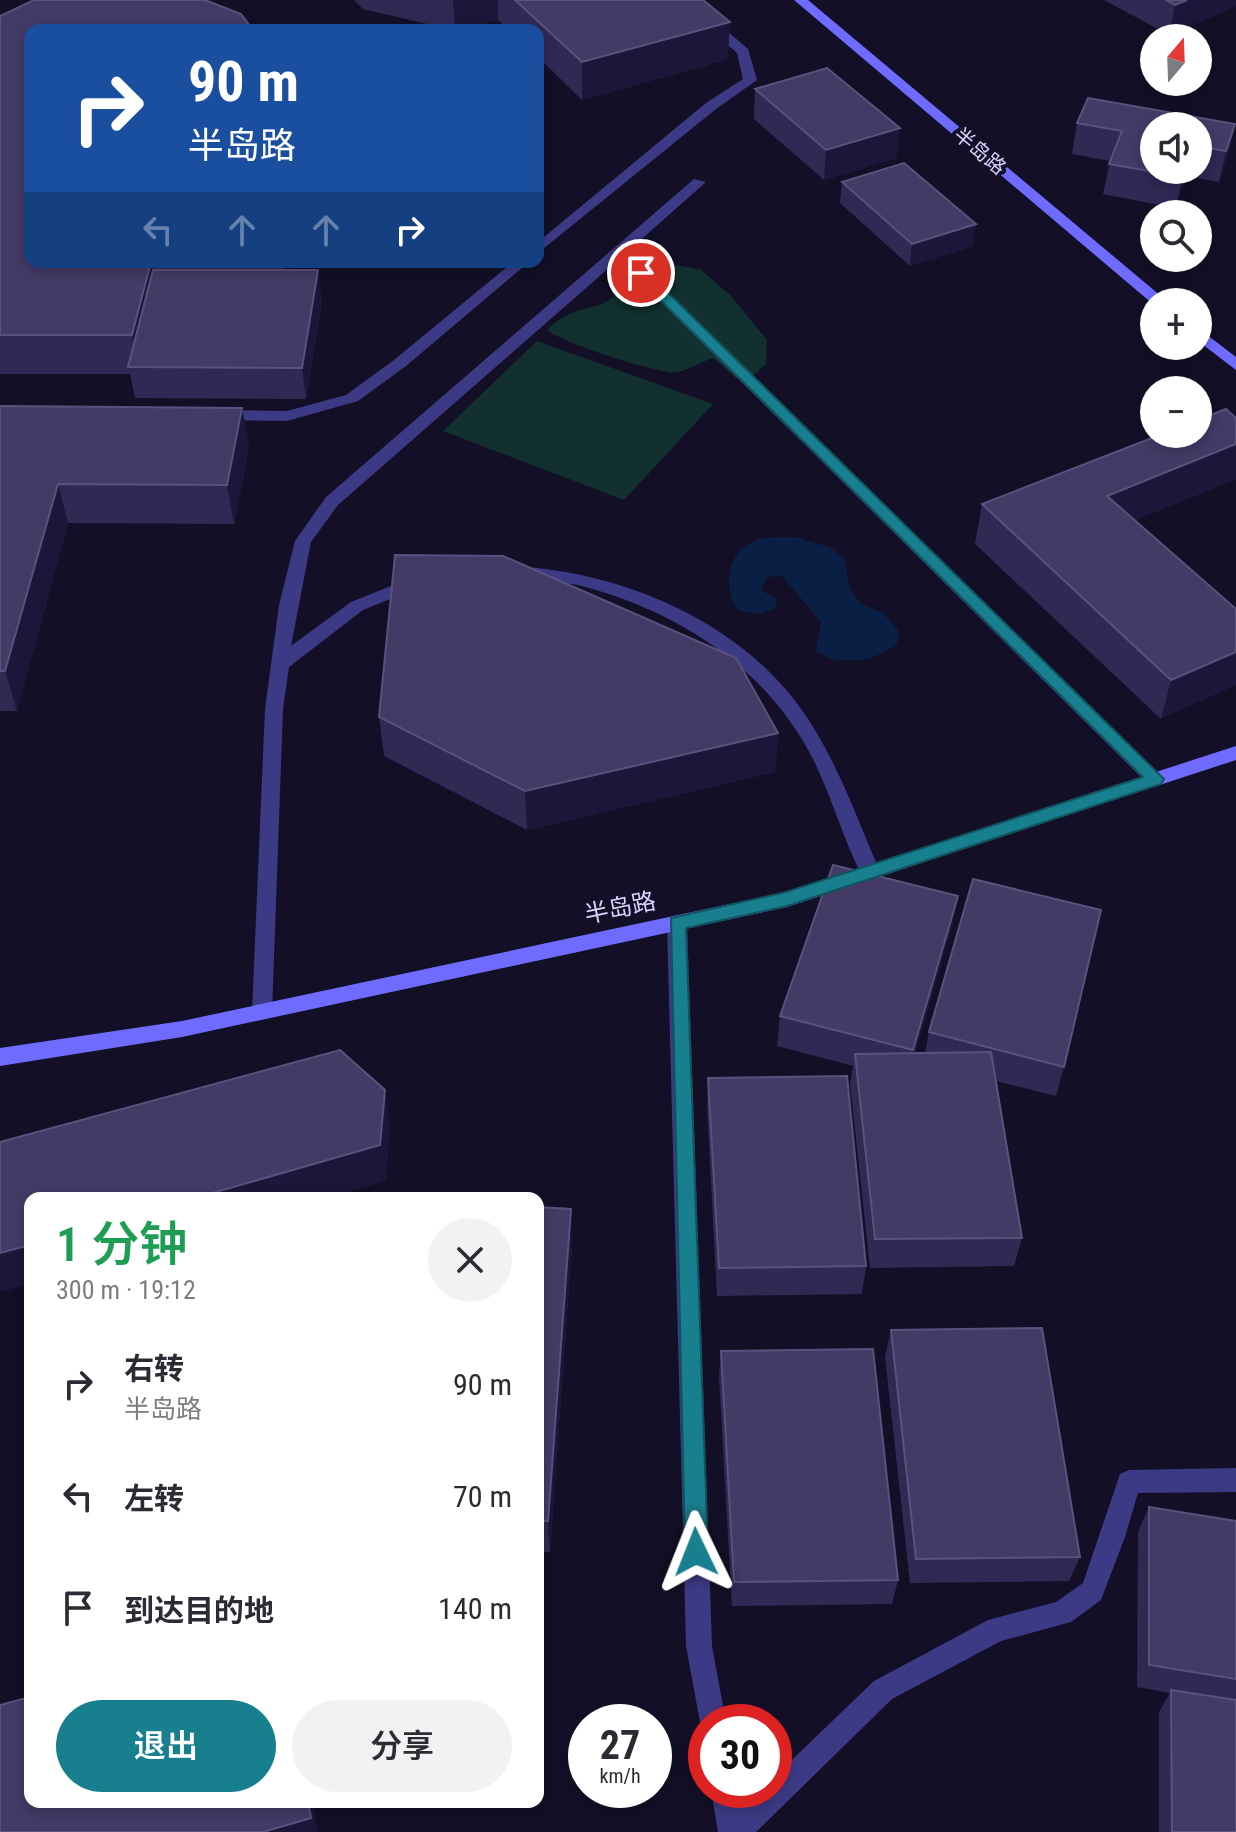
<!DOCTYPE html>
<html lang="zh">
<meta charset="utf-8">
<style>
:root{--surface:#fff;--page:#f2f2f3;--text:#2b2b33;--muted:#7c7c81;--accent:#187f8f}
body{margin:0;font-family:"Roboto Condensed","Noto Sans SC",sans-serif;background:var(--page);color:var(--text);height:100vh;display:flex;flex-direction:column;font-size:30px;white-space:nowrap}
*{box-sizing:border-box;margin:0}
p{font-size:26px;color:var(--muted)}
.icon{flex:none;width:44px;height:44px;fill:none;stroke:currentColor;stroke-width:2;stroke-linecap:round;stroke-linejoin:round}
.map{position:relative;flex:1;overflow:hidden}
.details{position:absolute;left:24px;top:1192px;width:520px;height:616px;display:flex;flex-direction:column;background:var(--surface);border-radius:16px;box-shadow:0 4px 12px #0003}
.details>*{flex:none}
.hud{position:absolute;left:24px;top:24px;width:520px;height:244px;border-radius:16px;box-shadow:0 4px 12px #0003;background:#1a4fa0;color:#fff;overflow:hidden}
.needle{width:52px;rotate:19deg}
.buttons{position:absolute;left:1140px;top:24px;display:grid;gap:16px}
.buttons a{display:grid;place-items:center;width:72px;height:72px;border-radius:50%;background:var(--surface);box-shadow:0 4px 12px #0003;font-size:40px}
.speed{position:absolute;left:568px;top:1704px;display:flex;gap:16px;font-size:40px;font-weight:700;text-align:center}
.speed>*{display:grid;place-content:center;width:104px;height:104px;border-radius:50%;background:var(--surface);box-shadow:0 4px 12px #0003;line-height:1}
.speed small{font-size:20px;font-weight:400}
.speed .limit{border:12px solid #d22;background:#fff;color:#111}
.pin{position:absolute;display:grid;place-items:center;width:68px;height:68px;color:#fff;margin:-34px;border:4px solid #fff;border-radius:50%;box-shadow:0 2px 8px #0007}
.me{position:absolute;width:88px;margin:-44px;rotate:358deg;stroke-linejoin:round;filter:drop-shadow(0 0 6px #0008)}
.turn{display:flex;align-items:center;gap:28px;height:168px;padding:0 32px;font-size:36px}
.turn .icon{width:104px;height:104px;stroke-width:2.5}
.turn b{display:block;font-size:56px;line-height:68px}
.lanes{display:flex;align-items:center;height:76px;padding:0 32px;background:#0003;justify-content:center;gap:40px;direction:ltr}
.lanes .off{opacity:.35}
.round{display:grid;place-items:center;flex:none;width:84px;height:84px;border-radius:42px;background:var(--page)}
.overview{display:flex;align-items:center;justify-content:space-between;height:136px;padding:0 32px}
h1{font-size:48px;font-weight:600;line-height:60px;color:#1e9e55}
.primary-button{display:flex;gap:16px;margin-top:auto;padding:16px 32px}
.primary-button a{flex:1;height:92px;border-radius:48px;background:var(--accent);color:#fff;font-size:32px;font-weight:600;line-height:92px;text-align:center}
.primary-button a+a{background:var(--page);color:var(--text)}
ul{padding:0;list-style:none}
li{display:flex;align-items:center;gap:24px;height:112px;padding:0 32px}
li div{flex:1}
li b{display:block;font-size:30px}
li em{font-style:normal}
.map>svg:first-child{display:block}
</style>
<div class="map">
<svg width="1236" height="1832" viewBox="0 0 1236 1832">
<rect width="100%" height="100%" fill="#130f26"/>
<!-- green -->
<g fill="#12302f">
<path d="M671,264L701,270L731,296L767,340L766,364L755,374L736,378L713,358C701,362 690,369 678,372C663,376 560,342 547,330C567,310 578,312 602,304C614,299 621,287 630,279C641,270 657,266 671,264Z"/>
<polygon points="537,341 713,404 624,500 443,431"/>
</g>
<!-- water -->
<path fill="#0a1f44" d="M795,537L832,548L844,558L850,589L861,604L882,612L899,631L897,644C875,661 840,668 816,651L821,622L782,576L767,577L761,590L776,599V608L758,614L738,610C723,591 727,554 750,543C764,536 780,537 795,537Z"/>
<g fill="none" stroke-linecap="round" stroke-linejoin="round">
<!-- lane -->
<g fill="#3d3a85" fill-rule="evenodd">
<polygon points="677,0 691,0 748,49 757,80 716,109 538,253 538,242 706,103 743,79 737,53"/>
<polygon points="694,179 706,182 627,252 1164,779 1162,784 1148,784 618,260 338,505 311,542 291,646 351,602 416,576 425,582 422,586 363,610 289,667 283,709 272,1012 269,1018 255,1018 252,1012 265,709 279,605 295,541 326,497"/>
<polygon points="513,262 529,262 406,366 358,401 287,421 216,420 208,415 216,410 287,411 346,395 394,360"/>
<path d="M514,566C622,572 741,621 804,713C837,761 857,818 880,872L877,877H863C843,840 832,797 813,759C768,670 681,613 586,587C561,580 533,583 508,576L505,572Z"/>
<polygon points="1236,1468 1236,1492 1138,1493 1125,1537 1101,1600 1071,1622 1001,1641 892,1699 756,1832 722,1832 726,1822 760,1790 774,1790 774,1777 874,1681 988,1620 1056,1602 1083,1583 1120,1474 1129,1470"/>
</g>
<!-- street -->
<g fill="#3d3a85" fill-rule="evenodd">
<polygon points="677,915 684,918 687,923 712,1646 726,1722 706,1722 706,1732 700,1722 686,1646 667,923 670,918"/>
<polygon points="711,1790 739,1790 746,1832 718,1832"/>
</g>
<!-- secondary -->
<g fill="#6f6bff" fill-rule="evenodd">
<polygon points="794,0 808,0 1168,302 1154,302 1154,305"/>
<polygon points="1198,328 1236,357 1236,370 1198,341"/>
<polygon points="1236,746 1236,760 787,907 182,1037 0,1066 0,1048 182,1021 786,892"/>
</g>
</g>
<!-- wall -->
<g fill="#312854" fill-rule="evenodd">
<polygon points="354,0 703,0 728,59 582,100 538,57 538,30 509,30 498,20 458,30 453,30 363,9"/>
<polygon points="1104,0 1236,0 1236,6 1169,35"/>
<polygon points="0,16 30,262 294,262 292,270 322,301 306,399 135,398 130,374 0,374"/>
<polygon points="755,89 897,158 824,180 754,119"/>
<path d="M1077,123L1235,124L1228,154L1219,182L1186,176L1175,208L1103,194L1110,161L1072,154ZM1198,126V170H1154Z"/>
<polygon points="842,182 976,224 972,246 910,266 840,203"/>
<polygon points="0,406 242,408 249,447 234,524 68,523 17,711 0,711"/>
<polygon points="1236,418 1236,479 1135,520 1236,609 1161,719 975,544 982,504"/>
<polygon points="379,717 778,733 775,772 527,830 384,756"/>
<polygon points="958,896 952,926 915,1053 925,1053 929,1032 1064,1067 1056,1096 996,1081 1022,1238 1014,1266 870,1268 850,1084 853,1066 777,1046 780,1016"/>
<polygon points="708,1078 866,1266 862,1294 717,1296 707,1107"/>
<polygon points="538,1207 572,1244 550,1552 538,1552"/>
<polygon points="891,1330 1080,1557 1069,1581 910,1583 885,1357"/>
<polygon points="721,1351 898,1580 892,1604 732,1606 719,1378"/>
<polygon points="1149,1507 1236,1521 1236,1832 1159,1832 1159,1712 1170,1693 1137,1687 1138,1532"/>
</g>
<!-- shaded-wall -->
<g fill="#1d163a">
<polygon points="453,0 498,0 498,20 455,30"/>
<polygon points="1187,0 1236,0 1236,6 1169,35 1175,5"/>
<polygon points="730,22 728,59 582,100 582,62"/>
<polygon points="1235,124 1228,154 1219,182 1226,151"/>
<polygon points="900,128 897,158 824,180 826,150"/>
<polygon points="1185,170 1188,170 1186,176 1175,208"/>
<polygon points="976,224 972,246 910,266 912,244"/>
<polygon points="151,262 159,301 139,367 132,335"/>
<polygon points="282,262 294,262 287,301 282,263"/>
<polygon points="318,270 322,301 306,399 302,368"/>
<polygon points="242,408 249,447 234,524 227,485"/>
<polygon points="1236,444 1236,479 1098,535 1107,496"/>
<polygon points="58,484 68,523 17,711 5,671"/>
<polygon points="1236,652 1236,685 1161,719 1171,680"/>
<polygon points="778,733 775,772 527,830 525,791"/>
<polygon points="958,896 952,926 907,1080 913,1050"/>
<polygon points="385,1090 390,1127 386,1181 328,1198 195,1198"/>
<polygon points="571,1209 572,1244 550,1552 548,1521"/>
<polygon points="30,1245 30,1284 0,1292 0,1253"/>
<polygon points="308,1802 312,1802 318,1832 263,1832"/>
</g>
<!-- building -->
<g fill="#433a66" stroke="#5a527e" stroke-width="2">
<polygon points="34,0 205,0 241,14 253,30 30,30 30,262 282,262 282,263 151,262 132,335 0,335 0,16"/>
<polygon points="515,0 703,0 730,22 582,62"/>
<polygon points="1166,0 1187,0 1175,5"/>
<polygon points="827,68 900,128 826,150 755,89"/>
<polygon points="1088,98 1235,124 1226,151 1198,146 1198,126 1154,126 1154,170 1185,170 1182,177 1109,164 1122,131 1077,123"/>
<polygon points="904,163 976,224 912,244 842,182"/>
<polygon points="153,270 318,270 302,368 128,367"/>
<polygon points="0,406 242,408 227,485 58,484 5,671 0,671"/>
<polygon points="1226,409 1236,418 1236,444 1107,496 1236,609 1236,652 1171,680 982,504 1162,434 1198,434 1198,420"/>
<polygon points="395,555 503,556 736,658 778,733 525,791 379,717"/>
<polygon points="833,865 958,896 913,1050 780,1016"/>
<polygon points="973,879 1101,910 1064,1067 929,1032"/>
<polygon points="340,1050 385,1090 380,1145 195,1198 30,1198 30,1245 0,1253 0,1142"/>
<polygon points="991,1052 1022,1238 875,1239 855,1054"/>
<polygon points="847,1076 866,1266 719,1268 708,1078"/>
<polygon points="538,1207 571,1209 548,1521 538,1521"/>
<polygon points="1042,1328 1080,1557 916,1559 891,1330"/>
<polygon points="873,1349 898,1580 734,1582 721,1351"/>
<polygon points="1149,1507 1236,1521 1236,1679 1149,1665"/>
<polygon points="1171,1690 1236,1700 1236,1832 1172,1832"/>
<polygon points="30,1697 30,1802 308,1802 311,1818 263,1832 0,1832 0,1705"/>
</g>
<!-- route -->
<polygon fill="#187f8f" stroke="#10535d" stroke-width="2" points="636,271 646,271 1164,779 1161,784 787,906 686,928 708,1552 704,1560 696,1563 688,1560 685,1552 671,918 786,892 1143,777 636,276"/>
<g text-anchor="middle" stroke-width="8" stroke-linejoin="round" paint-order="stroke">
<!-- far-street labels -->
<g font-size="20" fill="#d9d4ff" stroke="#130f26">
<text transform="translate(980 151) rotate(40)" y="7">半岛路</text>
</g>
<!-- street labels -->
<g font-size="24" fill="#d9d4ff" stroke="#130f26">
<text transform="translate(620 908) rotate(-12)" y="8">半岛路</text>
</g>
</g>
</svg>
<div class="buttons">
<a><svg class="needle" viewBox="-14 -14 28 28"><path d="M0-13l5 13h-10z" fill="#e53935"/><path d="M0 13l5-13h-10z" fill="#7c7c81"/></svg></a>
<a><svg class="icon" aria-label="sound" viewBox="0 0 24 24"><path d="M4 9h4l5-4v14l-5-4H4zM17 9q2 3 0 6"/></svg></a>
<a><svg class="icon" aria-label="search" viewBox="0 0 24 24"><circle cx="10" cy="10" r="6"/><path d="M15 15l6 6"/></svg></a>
<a>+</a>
<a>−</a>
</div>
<div class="speed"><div>27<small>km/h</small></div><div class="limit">30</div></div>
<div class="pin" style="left:641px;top:273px;background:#d93025"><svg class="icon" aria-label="arrive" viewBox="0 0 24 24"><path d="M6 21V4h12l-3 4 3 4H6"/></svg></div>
<svg class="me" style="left:696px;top:1552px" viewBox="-20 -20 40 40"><path d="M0-17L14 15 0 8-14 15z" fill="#187f8f" stroke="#fff" stroke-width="4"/></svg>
<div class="hud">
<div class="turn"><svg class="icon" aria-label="right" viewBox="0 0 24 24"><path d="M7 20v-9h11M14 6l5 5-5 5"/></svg><div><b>90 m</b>半岛路</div></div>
<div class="lanes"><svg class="icon off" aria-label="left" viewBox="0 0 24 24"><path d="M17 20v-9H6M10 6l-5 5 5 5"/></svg><svg class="icon off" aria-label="ahead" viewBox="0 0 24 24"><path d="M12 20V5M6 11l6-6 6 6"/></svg><svg class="icon off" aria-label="ahead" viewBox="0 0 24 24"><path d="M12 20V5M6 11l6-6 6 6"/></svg><svg class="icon" aria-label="right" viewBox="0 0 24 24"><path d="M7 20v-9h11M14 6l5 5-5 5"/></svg></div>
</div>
<section class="details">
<div class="overview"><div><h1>1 分钟</h1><p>300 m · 19:12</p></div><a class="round"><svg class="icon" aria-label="close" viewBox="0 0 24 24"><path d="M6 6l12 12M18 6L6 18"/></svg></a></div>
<ul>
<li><svg class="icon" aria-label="right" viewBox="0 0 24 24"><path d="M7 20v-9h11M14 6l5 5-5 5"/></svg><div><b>右转</b><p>半岛路</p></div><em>90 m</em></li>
<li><svg class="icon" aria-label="left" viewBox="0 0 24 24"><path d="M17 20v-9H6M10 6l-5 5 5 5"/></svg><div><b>左转</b></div><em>70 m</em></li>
<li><svg class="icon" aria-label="arrive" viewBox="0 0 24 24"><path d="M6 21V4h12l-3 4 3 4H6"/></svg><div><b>到达目的地</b></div><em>140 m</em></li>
</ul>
<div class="primary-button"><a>退出</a><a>分享</a></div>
</section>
</div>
